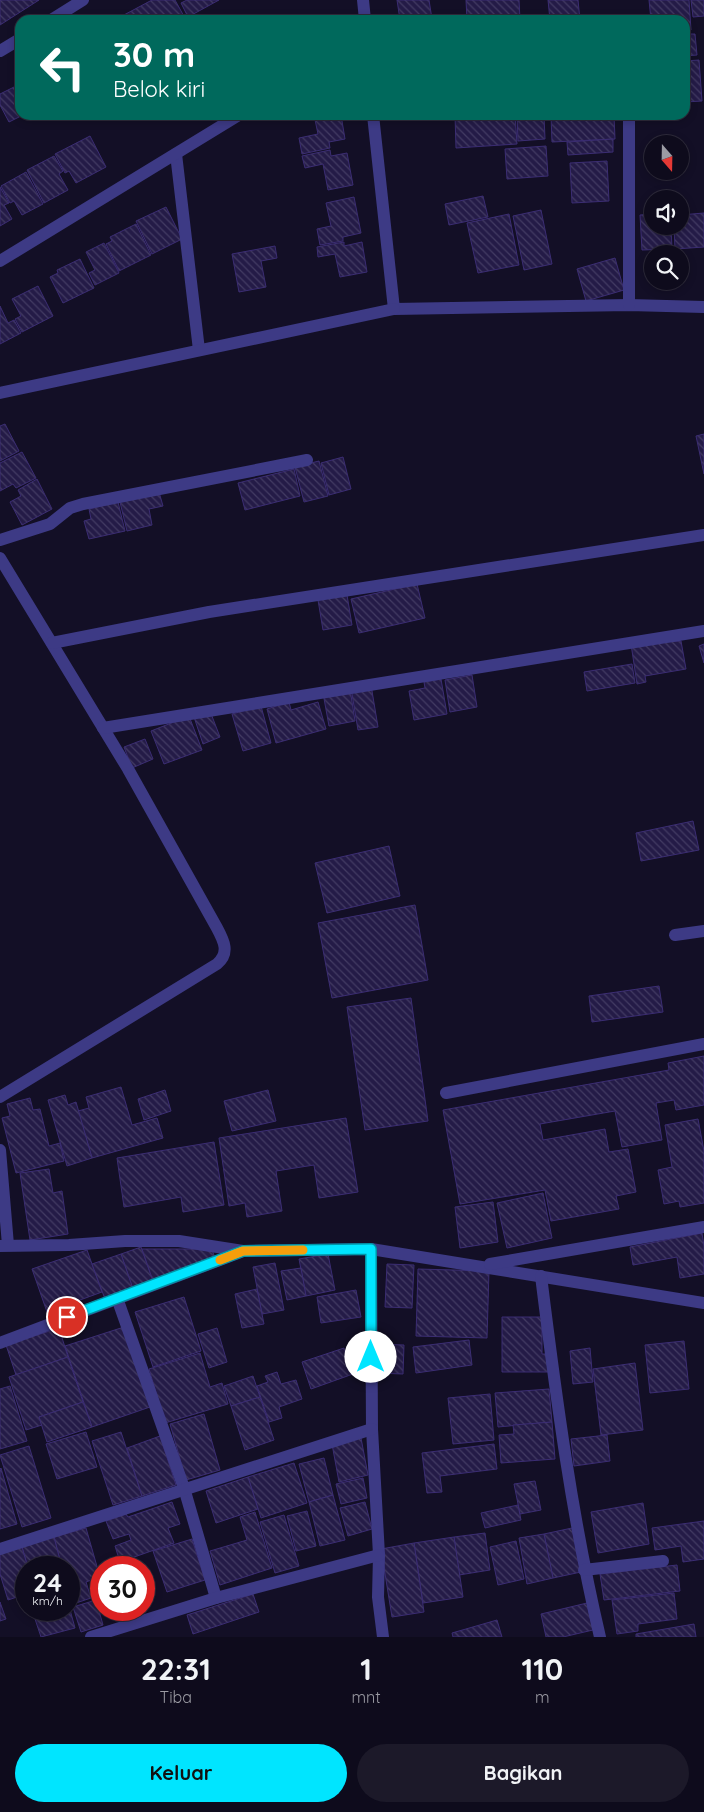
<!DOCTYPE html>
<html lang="id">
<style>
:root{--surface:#0e0b1c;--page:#1c1929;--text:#f1f3f6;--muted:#9b9ba3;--line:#2e2b3b;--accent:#00e5ff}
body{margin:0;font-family:Quicksand,sans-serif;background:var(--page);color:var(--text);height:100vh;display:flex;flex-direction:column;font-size:19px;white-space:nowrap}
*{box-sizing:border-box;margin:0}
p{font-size:16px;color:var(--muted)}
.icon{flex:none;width:28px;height:28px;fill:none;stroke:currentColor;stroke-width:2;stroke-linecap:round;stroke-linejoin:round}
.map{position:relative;height:1637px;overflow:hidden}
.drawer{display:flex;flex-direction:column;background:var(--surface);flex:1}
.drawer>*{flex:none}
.banner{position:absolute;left:15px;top:15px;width:675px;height:105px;border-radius:15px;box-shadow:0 2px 8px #0003,0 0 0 1px var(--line);background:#00695c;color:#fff;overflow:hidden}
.needle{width:32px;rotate:160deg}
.tools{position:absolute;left:644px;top:135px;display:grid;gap:10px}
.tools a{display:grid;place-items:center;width:45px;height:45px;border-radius:50%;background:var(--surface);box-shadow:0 2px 8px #0003,0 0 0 1px var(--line);font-size:25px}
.speed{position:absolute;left:15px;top:1556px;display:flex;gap:10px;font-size:25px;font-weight:700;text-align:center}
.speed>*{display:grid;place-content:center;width:65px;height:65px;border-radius:50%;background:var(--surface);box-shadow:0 2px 8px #0003,0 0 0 1px var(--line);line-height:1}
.speed small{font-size:12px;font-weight:400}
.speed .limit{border:8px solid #d22;background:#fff;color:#111}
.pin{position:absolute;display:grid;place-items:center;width:42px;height:42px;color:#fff;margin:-21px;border:2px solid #fff;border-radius:50%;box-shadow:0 1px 5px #0007}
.me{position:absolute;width:55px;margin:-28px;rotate:0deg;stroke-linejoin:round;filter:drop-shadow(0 0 4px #0008)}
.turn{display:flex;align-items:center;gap:18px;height:105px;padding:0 15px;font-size:22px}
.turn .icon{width:65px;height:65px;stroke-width:2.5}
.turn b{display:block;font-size:35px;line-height:42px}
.eta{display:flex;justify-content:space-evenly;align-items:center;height:85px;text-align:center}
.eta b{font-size:30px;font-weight:700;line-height:35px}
.primary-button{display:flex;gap:10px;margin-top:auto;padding:10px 15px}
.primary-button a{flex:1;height:58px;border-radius:30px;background:var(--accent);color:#111;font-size:20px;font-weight:700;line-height:58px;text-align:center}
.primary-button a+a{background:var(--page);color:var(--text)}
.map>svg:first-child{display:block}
</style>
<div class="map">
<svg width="704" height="1637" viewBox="0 0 704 1637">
<defs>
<pattern id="building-back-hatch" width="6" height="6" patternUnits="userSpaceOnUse" patternTransform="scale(1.25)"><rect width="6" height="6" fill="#241b47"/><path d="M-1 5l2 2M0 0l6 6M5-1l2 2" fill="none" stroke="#433b63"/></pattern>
</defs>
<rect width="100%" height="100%" fill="#130f26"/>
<!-- building -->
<g fill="url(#building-back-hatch)" stroke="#3b2d73">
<polygon points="0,0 39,0 0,25"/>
<polygon points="152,0 175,0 186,20 124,20 122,16"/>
<polygon points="187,0 219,0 188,17 181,3"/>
<polygon points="397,0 429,0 432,19 400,20"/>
<polygon points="466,0 519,0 520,20 467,20"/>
<polygon points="548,0 578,0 580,20 550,20"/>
<polygon points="649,0 689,0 691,30 685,31 685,20 651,20"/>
<polygon points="691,0 704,0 704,16 693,17"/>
<polygon points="685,34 695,34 697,55 685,56"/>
<polygon points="699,60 702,101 685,102 685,61"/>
<polygon points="20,84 20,115 23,115 9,122 0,105 0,94"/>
<polygon points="314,115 341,115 345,139 329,142 330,148 302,154 299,138 318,134"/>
<polygon points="455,115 515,115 517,144 456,148"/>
<polygon points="517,115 544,115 545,139 518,141"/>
<polygon points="551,115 614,115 615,139 552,142"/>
<polygon points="90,136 106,167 76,183 69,171 65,173 55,154"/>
<polygon points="613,139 613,152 568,155 567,142"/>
<polygon points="546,146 548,176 507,179 505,149"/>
<polygon points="330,150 331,156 347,153 353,185 328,190 323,164 305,168 302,156"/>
<polygon points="54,156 63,171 59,174 68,190 44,203 27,170"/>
<polygon points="607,161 609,201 572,203 570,163"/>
<polygon points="26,172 43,204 22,215 14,201 10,203 1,186"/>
<polygon points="0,187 9,203 4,205 12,219 0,226"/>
<polygon points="483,196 488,217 449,225 445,204"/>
<polygon points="354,197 361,233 343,237 343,241 320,245 317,229 331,226 326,203"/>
<polygon points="166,207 182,239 152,254 136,221"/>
<polygon points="541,210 552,264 524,270 513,216"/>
<polygon points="704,213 704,247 675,249 674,226 680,226 680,215"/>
<polygon points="509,214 519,265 478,273 467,223"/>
<polygon points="652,214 652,226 671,226 672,249 642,250 640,215"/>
<polygon points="136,224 151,255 119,271 106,244 112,241 110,237"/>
<polygon points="344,242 344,246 362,242 367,272 340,277 335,254 318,257 317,247"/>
<polygon points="104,243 119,273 95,285 89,273 95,270 86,252"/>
<polygon points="275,246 277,258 261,261 266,287 239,292 232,254"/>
<polygon points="615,258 624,290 586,301 577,269"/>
<polygon points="80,259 94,288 63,303 50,277 58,273 57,270"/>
<polygon points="38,286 53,316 22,332 15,319 21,316 12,299"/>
<polygon points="0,306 8,323 14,320 21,333 0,344"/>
<polygon points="5,424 19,451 0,461 0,426"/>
<polygon points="704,434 704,474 696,436"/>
<polygon points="22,452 36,478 16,488 13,484 0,491 0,463"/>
<polygon points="343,457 351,489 329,495 321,463"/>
<polygon points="319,461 328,496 304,502 295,467"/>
<polygon points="294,469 300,496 245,510 238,483"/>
<polygon points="37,479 52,509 22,525 10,502 21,496 18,490"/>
<polygon points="159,492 163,506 149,509 152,525 127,531 120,502"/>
<polygon points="118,502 125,531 89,539 84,521 91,519 89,509"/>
<polygon points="417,584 425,618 359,633 351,599"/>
<polygon points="347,595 352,625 323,630 318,600"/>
<polygon points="681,641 686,669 645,676 646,682 637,684 631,644"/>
<polygon points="704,644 704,663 699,646"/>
<polygon points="632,664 635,683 587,691 584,672"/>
<polygon points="472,675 477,707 450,712 445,680"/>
<polygon points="441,679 447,714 414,720 409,691 425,688 424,682"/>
<polygon points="371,685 378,727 358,730 351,688"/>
<polygon points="350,689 355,721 329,726 323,693"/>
<polygon points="289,702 291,710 318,702 326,729 276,743 267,709"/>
<polygon points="261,706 271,743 243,751 232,714"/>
<polygon points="210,711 220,737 203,744 194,717"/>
<polygon points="189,716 202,750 164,764 151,731"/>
<polygon points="145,739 153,759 132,768 124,747"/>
<polygon points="693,821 699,850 641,861 636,833"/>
<polygon points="389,846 400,896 327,913 315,863"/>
<polygon points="415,905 428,980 332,998 318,923"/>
<polygon points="659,986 663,1012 592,1022 589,996"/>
<polygon points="411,998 428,1121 365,1130 347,1007"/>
<polygon points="704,1056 704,1105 676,1110 674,1100 656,1103 662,1140 622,1147 615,1111 540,1124 543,1140 605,1129 609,1152 628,1149 636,1192 616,1196 619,1209 551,1221 545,1190 460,1204 443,1110 669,1070 668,1063"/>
<polygon points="121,1087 132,1125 157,1118 163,1138 92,1158 78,1111 89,1108 86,1097"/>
<polygon points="165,1090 171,1111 144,1120 138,1099"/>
<polygon points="268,1090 276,1121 232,1131 224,1101"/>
<polygon points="65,1095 68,1105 76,1102 92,1158 67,1166 48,1100"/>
<polygon points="30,1098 33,1110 40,1109 49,1146 60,1143 64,1161 16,1173 2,1118 10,1116 7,1104"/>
<polygon points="346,1118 358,1192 319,1198 314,1165 276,1171 282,1211 247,1217 245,1203 229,1206 219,1138"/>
<polygon points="698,1119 704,1151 704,1203 680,1207 679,1201 664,1204 658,1170 672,1167 665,1125"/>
<polygon points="214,1142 224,1205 183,1212 181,1197 124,1207 117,1158"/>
<polygon points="49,1169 53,1193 62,1191 68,1234 30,1240 20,1173"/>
<polygon points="543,1193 552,1238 507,1248 497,1203"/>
<polygon points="493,1202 498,1242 460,1248 455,1207"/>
<polygon points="702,1233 704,1246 704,1274 680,1278 677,1257 633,1265 630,1247"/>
<polygon points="141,1247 153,1281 133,1289 121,1254"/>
<polygon points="142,1249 212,1249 215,1259 153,1281"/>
<polygon points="87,1250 102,1292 47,1312 32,1269"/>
<polygon points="121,1254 133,1289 105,1299 92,1264"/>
<polygon points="328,1254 335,1290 306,1296 299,1259"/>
<polygon points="275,1263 284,1310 262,1314 253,1267"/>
<polygon points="387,1264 414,1265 412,1308 385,1307"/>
<polygon points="301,1268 306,1296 287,1300 281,1271"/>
<polygon points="418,1269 489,1271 487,1338 416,1336"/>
<polygon points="257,1289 264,1324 242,1328 235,1294"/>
<polygon points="356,1290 361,1317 321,1323 317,1297"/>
<polygon points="184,1297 201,1351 153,1367 135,1312"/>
<polygon points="502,1317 542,1317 542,1354 548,1354 549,1372 502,1372"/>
<polygon points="124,1327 150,1407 92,1427 65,1346"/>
<polygon points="59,1328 68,1357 16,1375 6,1345"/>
<polygon points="217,1328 227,1362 209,1368 198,1334"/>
<polygon points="469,1340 472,1365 416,1373 413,1347"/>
<polygon points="684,1341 689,1389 650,1393 645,1345"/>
<polygon points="376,1344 404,1345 403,1374 376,1373"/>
<polygon points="344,1348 353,1374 311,1389 302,1362"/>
<polygon points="590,1348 593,1382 573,1384 570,1351"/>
<polygon points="200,1353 210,1387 222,1383 228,1404 165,1423 149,1369"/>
<polygon points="68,1357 83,1402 39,1417 42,1425 26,1430 9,1377"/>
<polygon points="635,1363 643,1430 601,1435 593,1369"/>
<polygon points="277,1372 281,1384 296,1380 302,1399 279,1407 282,1418 269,1422 257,1386 268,1382 265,1376"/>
<polygon points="253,1376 260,1397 231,1406 224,1386"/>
<polygon points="10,1386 27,1441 0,1449 0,1389"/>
<polygon points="549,1389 552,1422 498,1427 495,1393"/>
<polygon points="490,1394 494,1440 453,1444 448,1398"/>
<polygon points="260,1397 274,1440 245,1450 231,1406"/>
<polygon points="83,1402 92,1427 47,1442 39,1417"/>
<polygon points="204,1414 220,1470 186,1480 170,1424"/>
<polygon points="552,1422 555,1459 501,1463 499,1435 514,1434 513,1425"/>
<polygon points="86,1432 97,1467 57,1479 46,1444"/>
<polygon points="121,1432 142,1496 113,1505 92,1441"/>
<polygon points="607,1435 610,1461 574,1466 571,1439"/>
<polygon points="160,1436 176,1485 142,1496 127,1448"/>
<polygon points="361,1438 368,1475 339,1482 332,1444"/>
<polygon points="494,1444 497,1469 440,1476 442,1492 427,1493 422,1453"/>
<polygon points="29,1446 51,1518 22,1527 0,1455"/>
<polygon points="324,1458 333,1495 309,1502 299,1464"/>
<polygon points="294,1463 307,1503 261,1518 248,1477"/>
<polygon points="1,1468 17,1524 0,1529 0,1469"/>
<polygon points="248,1477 258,1509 216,1523 206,1491"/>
<polygon points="363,1478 367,1498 341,1504 336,1484"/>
<polygon points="535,1481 541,1510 520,1514 514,1484"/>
<polygon points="333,1495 345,1540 320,1546 309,1502"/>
<polygon points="172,1502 180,1524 168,1528 174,1543 120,1562 115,1546 131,1540 129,1534 113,1539 106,1521 126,1514 128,1517"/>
<polygon points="365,1502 372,1529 348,1536 340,1508"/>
<polygon points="643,1503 649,1544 598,1553 591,1512"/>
<polygon points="518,1505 521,1520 485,1528 481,1513"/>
<polygon points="307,1511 316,1546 296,1551 287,1516"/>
<polygon points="255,1512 272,1568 220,1585 210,1551 247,1540 240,1517"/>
<polygon points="284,1515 299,1566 275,1573 260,1522"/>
<polygon points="704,1521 704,1559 683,1562 681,1546 655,1550 652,1528"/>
<polygon points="86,1528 100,1577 86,1582 91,1598 73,1604 69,1589 69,1568 62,1568 54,1537"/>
<polygon points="572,1528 581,1572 553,1578 544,1534"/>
<polygon points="485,1533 490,1570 459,1575 454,1537"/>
<polygon points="544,1534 553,1578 527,1584 519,1538"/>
<polygon points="54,1537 62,1568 28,1568 22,1547"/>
<polygon points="454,1537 463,1597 423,1603 414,1543"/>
<polygon points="192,1539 205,1580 167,1592 153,1551"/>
<polygon points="516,1541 524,1579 498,1585 490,1547"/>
<polygon points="414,1543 424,1612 392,1617 381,1549"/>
<polygon points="22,1547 28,1568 26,1568 26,1594 8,1600 0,1574 0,1553"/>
<polygon points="677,1565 680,1591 604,1600 600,1574"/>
<polygon points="674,1593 677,1619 638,1624 638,1631 617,1634 612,1600"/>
<polygon points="253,1594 259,1612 193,1634 187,1615"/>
<polygon points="96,1600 103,1625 81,1632 73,1607"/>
<polygon points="0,1602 6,1619 0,1621"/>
<polygon points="587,1603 593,1630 563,1637 546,1637 541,1614"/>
<polygon points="69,1606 75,1628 41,1637 32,1610 69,1610"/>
<polygon points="497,1620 502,1637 453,1637 452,1633"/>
<polygon points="694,1624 696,1637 636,1637 636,1634"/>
</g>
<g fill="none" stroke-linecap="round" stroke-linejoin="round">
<!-- minor -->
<g stroke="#3d3a85" stroke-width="12">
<polyline points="363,0 365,20"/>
<polyline points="51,20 83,0"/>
<polyline points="0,51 20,39"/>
<polyline points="373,115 394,309 629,305 704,307"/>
<polyline points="629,115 629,305"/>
<polyline points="176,154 199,350"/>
<polyline points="0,261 239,115"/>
<polyline points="0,393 394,309"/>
<polyline points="0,540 50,524 70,508 83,504 307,460"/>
<path d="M0,558L128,769L217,928C224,941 230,953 217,964L0,1097"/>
<polyline points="52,643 209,612 704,535"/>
<polyline points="103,728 704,631"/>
<polyline points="675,935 704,931"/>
<polyline points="446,1093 704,1044"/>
<polyline points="0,1150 8,1245"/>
<polyline points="0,1246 69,1245 125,1241 179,1241 243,1251 371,1249 704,1303"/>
<polyline points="371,1249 372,1429 379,1555 378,1597 383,1637"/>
<polyline points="490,1264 704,1227"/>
<path d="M541,1276C556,1397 572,1518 600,1637"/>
<polyline points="117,1298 184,1488 216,1598"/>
<polyline points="0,1343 241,1252"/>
<polyline points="0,1549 372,1429"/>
<polyline points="584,1570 663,1561"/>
<polyline points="91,1637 216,1598 379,1555"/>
</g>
</g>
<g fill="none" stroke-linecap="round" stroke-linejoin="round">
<defs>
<polyline id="route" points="67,1317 243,1251 371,1249 371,1357"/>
</defs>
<!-- route casing -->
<use href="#route" stroke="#0095a6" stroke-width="12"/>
<!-- route -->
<use href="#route" stroke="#00e5ff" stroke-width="9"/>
<!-- slow -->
<polyline stroke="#f59e0b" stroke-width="9" points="220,1260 243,1251 303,1250"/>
</g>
</svg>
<div class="tools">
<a><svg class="needle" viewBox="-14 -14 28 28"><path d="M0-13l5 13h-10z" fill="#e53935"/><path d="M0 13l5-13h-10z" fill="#9b9ba3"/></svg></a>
<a><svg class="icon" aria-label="sound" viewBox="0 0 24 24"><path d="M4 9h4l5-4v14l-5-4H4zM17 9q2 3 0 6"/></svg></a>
<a><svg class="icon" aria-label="search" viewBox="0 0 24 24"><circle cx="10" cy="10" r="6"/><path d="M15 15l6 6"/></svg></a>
</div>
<div class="speed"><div>24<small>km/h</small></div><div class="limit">30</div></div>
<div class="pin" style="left:67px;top:1317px;background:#d93025"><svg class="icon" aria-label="arrive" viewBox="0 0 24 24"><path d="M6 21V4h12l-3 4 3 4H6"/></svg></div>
<svg class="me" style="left:371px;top:1357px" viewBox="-20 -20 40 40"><circle r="19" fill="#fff"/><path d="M0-13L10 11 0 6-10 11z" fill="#00e5ff"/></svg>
<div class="banner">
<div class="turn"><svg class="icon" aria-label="left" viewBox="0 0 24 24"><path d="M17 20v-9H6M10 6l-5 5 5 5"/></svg><div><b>30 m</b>Belok kiri</div></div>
</div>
</div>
<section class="drawer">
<div class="eta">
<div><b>22:31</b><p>Tiba</p></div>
<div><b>1</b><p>mnt</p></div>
<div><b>110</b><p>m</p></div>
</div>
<div class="primary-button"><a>Keluar</a><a>Bagikan</a></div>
</section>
